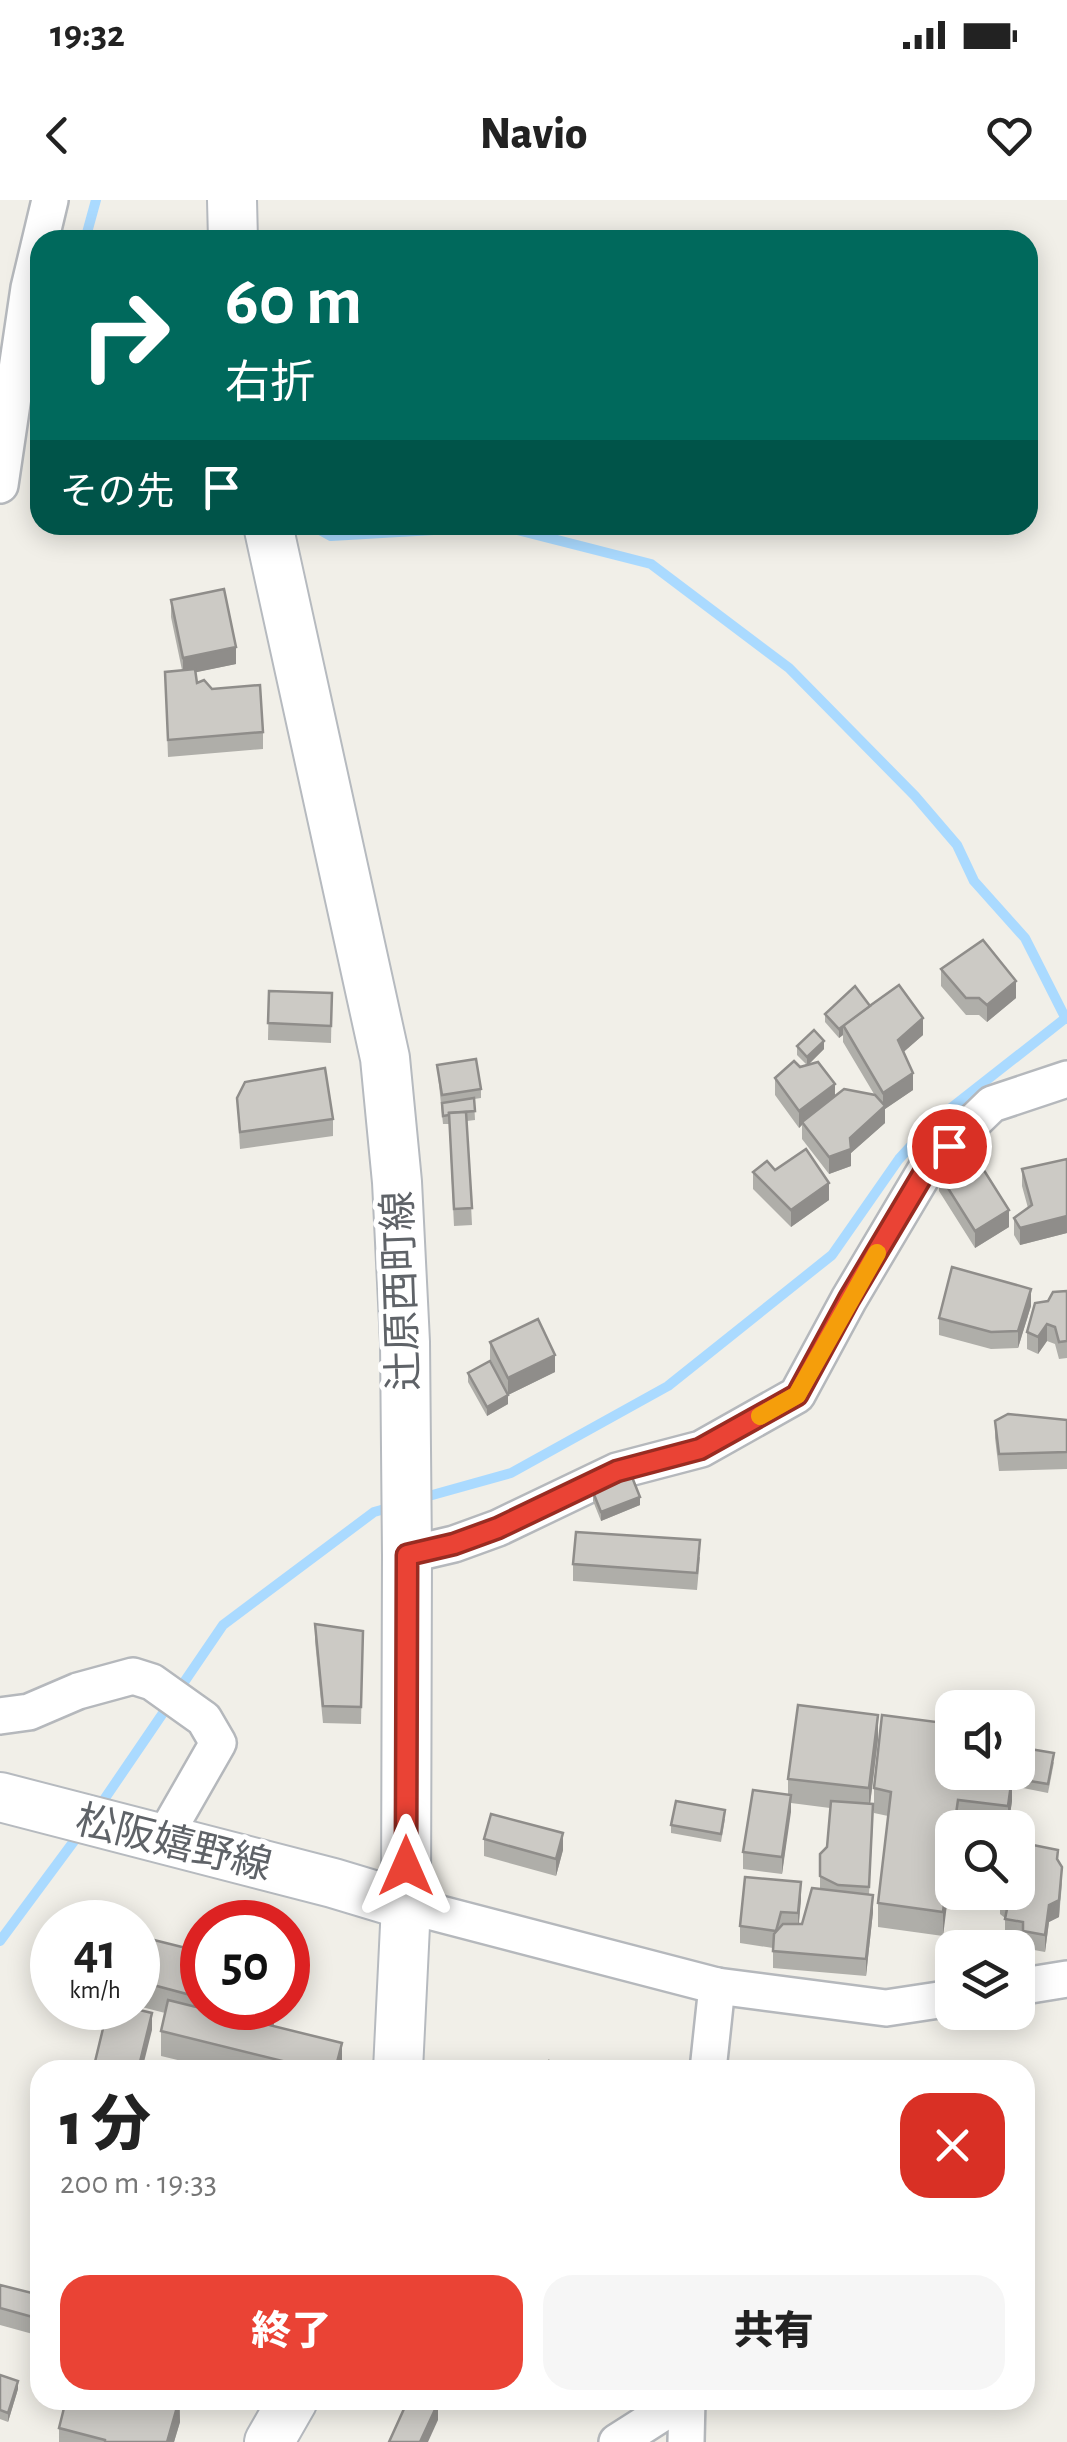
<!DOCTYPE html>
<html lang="ja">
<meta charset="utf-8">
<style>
:root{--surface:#fff;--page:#f6f6f6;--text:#222;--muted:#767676;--accent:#ea4335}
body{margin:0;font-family:"Alegreya Sans","Noto Sans JP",sans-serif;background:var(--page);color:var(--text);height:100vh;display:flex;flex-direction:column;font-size:38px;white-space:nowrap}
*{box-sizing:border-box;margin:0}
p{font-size:32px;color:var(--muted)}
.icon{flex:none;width:55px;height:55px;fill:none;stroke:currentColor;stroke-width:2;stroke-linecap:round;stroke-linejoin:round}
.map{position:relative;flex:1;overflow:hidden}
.panel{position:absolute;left:30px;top:1860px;width:1005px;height:350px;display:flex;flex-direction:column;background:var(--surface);border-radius:30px;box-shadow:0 5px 25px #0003}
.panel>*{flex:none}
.banner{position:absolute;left:30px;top:30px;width:1008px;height:305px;border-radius:30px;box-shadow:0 5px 25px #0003;background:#00695c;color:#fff;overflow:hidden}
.buttons{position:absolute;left:935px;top:1490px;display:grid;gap:20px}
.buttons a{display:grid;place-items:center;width:100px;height:100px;border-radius:20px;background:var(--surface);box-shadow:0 5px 25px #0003;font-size:50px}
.speed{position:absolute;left:30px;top:1700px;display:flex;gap:20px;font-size:50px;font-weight:700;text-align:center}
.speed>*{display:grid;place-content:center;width:130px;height:130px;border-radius:50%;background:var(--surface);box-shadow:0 5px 25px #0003;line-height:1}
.speed small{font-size:25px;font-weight:400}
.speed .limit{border:15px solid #d22;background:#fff;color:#111}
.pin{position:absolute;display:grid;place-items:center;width:85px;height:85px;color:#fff;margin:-42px;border:5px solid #fff;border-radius:50%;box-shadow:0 2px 10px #0007}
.me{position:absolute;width:110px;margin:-55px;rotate:0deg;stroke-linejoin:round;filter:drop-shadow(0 0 8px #0008)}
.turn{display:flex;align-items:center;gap:35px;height:210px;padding:0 30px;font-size:45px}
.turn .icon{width:130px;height:130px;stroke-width:2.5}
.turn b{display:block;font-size:70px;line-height:85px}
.then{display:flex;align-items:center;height:95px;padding:0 30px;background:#0003;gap:20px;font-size:38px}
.round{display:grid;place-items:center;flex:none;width:105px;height:105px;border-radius:30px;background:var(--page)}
.summary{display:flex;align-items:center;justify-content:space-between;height:170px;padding:0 30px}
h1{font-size:60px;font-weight:800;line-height:75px}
.cta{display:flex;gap:20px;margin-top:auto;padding:20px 30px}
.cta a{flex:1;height:115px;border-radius:30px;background:var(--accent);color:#fff;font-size:40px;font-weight:800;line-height:115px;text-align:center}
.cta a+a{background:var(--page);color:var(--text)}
.status{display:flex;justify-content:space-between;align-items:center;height:70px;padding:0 50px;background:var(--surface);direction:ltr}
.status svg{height:28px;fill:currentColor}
header{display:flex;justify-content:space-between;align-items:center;height:130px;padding:0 30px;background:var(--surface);font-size:45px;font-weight:800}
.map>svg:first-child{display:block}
</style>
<div class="status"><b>19:32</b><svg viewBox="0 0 49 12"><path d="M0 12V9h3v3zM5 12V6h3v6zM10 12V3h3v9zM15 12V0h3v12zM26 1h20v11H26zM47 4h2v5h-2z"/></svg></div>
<header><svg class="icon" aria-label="back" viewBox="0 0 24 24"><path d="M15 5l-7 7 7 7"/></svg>Navio<svg class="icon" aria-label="heart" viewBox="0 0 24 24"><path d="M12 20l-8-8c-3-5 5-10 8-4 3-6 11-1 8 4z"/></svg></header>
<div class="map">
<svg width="1067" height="2242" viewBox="0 0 1067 2242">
<rect width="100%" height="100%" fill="#f1efe8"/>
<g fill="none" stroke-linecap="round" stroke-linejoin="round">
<!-- stream -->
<g stroke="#aadaff" stroke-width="10">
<polyline points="85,40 96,0"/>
<polyline points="311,325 331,336 502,326 651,364 789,468 915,596 957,645 974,681 1025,738 1066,819"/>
<polyline points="418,1299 511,1273 668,1186 832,1055 899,959 932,923 1067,817"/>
<polyline points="99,1607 223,1425 374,1312 392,1307"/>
<polyline points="0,1741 80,1633"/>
</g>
<defs>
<g id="street">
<polyline points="0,285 29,88 50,0"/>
<polyline points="407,1355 454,1344 498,1328 617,1271 701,1249 797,1195 849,1099 928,966 992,904 1067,879"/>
<polyline points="0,1516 29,1512 78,1491 133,1476 152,1482 204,1519 218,1543 163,1639"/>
<polyline points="406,1705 717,1786 886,1808 952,1798"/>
<polyline points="1018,1787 1067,1779"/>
<polyline points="708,1870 717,1786"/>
<polyline points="617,2242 683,2200"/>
<polyline points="686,2242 687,2200"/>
</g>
<g id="secondary">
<polyline points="232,0 233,40"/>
<polyline points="268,325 385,858 397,982 405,1142 407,1355 406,1705 398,1870"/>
<polyline points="0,1597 333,1683 406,1705"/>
<polyline points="269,2242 293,2200"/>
</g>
</defs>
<!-- street casing -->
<use href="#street" stroke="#b5b8bc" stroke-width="40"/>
<!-- secondary casing -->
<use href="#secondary" stroke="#b6babf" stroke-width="52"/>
<!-- street -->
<use href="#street" stroke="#fff" stroke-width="35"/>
<!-- secondary -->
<use href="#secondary" stroke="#fff" stroke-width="48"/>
</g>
<!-- wall -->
<g fill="#afaea9">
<polygon points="171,400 236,464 196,472 197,483 212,489 263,532 263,549 168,557 165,472 182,470 171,417"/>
<polygon points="941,769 1016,798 987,822 979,815 966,815 941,786"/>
<polygon points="269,791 332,793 331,843 268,840"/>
<polygon points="870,806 923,835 903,852 913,890 885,909 885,923 851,953 851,966 829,974 802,939 802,925 799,928 775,895 775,878 807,865 797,855 797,846 824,849 808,865 835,896 874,894 843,842 843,835 839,838 825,822 825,814"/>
<polygon points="437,865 481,889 481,898 474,899 475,920 467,921 472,1025 454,1026 449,924 443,924"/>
<polygon points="237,898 333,919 333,936 240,949"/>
<polygon points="945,954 1009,1027 975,1048 939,991 939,974 945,968"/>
<polygon points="1067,959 1067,1033 1020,1045 1014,1035 1014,1018 1028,1008 1022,986 1022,969"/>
<polygon points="775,970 829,1000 791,1027 753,989 753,972"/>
<polygon points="1067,1091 1067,1158 1059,1159 1055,1144 1047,1141 1038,1154 1027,1149 1027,1132 1048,1101"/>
<polygon points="1031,1106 1018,1148 991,1149 939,1135 939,1118"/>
<polygon points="490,1142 555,1172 508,1195 508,1204 487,1216 468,1182 468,1173 505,1189 490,1159"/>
<polygon points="1067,1220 1067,1269 999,1271 995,1238 995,1221"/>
<polygon points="593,1292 640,1305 601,1321 593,1301"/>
<polygon points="700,1357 697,1390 573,1381 573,1364"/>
<polygon points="315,1424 363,1431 361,1524 323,1523 315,1441"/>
<polygon points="878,1539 870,1604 873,1621 869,1695 873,1712 866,1776 773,1768 773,1748 740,1743 740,1726 801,1699 799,1724 802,1724 820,1689 820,1654 827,1647 830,1608 791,1603 782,1674 743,1669 743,1652 788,1595 788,1579"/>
<polygon points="1054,1562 1048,1593 1018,1587 1018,1579"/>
<polygon points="874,1588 1012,1601 1008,1628 983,1628 958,1625 958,1628 952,1628 943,1736 878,1727 878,1703 888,1616 874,1613"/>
<polygon points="725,1619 721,1642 671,1633 671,1625"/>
<polygon points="484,1639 563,1650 556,1676 484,1656"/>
<polygon points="1058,1660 1062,1684 1059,1717 1049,1722 1045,1752 1023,1748 1023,1739 1005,1736 1005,1718 1000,1714 1000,1697"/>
<polygon points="138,1736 202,1752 202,1808 278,1808 273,1826 342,1868 342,1870 219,1870 161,1856 161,1831 165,1813 138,1806"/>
<polygon points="0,2085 40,2095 40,2136 0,2125"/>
<polygon points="0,2175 18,2189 8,2222 0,2219"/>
<polygon points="180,2200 180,2222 174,2242 59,2242 59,2228"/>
</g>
<!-- shaded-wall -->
<g fill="#8f8d8a">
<polygon points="236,447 236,464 183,475 183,458"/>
<polygon points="1016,781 1016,798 987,822 987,805"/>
<polygon points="923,818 923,835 898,857 898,840"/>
<polygon points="843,826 843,835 839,838 839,829"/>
<polygon points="824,841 824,849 807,866 807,857"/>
<polygon points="913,873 913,890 885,909 885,923 851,953 851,966 829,974 829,957 883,907 883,893"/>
<polygon points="835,884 835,901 802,922 802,925 799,928 799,911"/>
<polygon points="829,983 829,1000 791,1027 791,1010"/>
<polygon points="1009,1010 1009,1027 975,1048 975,1031"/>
<polygon points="1067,1016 1067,1033 1020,1045 1020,1028"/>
<polygon points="1031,1089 1031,1106 1018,1148 1018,1131"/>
<polygon points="1047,1124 1047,1141 1038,1154 1038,1137"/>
<polygon points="555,1155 555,1172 508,1195 508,1204 487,1216 487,1207 508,1195 508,1178"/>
<polygon points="640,1297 640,1305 601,1321 601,1312"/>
<polygon points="878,1515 878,1539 869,1613 869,1588"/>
<polygon points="1012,1577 1012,1601 1008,1628 1008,1606"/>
<polygon points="791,1595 791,1612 782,1674 782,1657"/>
<polygon points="958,1600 958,1628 954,1628"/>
<polygon points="563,1633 563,1650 556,1676 556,1659"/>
<polygon points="952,1642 952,1666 943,1736 943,1712"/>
<polygon points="1062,1667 1059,1717 1049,1722 1045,1752 1045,1735 1049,1705"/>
<polygon points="801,1682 801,1699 798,1730 798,1713"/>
<polygon points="873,1695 873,1712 866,1776 866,1759"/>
<polygon points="272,1808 278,1808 270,1839 270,1815"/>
<polygon points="152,1813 152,1830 142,1870 138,1870"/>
<polygon points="342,1843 342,1870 335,1870"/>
<polygon points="18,2181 18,2189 8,2222 8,2213"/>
<polygon points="179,2200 180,2222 174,2242 167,2242"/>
<polygon points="438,2203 438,2220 428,2242 420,2242"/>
</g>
<!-- building -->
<g fill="#cccac5" stroke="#8f8d8a" stroke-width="2.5">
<polygon points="224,389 236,447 183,458 171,400"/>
<polygon points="195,469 197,483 204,480 212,489 260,485 263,532 168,540 165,472"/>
<polygon points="983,740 1016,781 987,805 979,798 966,798 941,769"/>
<polygon points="899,785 923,818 898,840 913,873 883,893 843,825"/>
<polygon points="855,786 870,806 839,829 825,814"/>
<polygon points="269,791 332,793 331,826 268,823"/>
<polygon points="814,830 824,841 807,857 797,846"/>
<polygon points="476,859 481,889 442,895 437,865"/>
<polygon points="794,861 800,867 818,862 835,884 799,911 775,878"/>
<polygon points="325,868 333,919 240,932 237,898 245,882"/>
<polygon points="844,889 875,895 885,906 850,938 851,949 829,957 802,922"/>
<polygon points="474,898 475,911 449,913 449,915 443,916 442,903"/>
<polygon points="466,912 472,1008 454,1009 449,913"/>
<polygon points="960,944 973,953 1009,1010 975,1031 939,974 947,965 945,954"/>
<polygon points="806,949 829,983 791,1010 753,972 767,961 775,970"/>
<polygon points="1067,959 1067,1016 1020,1028 1014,1018 1032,1005 1022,969"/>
<polygon points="952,1067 1031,1089 1018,1131 991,1132 939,1118"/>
<polygon points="1067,1091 1067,1141 1059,1142 1055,1127 1047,1124 1038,1137 1027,1132 1035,1103 1048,1101 1053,1092"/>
<polygon points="538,1119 555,1155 508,1178 490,1142"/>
<polygon points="490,1161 508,1195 487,1207 468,1173"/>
<polygon points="1008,1214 1067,1220 1067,1252 999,1254 995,1221"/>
<polygon points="632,1277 640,1297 601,1312 593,1292"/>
<polygon points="576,1332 700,1340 697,1373 573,1364"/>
<polygon points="315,1424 363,1431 361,1507 323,1506"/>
<polygon points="798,1505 878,1515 869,1588 788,1579"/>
<polygon points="882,1515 952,1524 952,1572 997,1572 1012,1577 1008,1606 958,1600 954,1628 952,1628 952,1642 943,1712 878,1703 891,1592 874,1588"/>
<polygon points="1024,1548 1054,1553 1048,1584 1018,1579"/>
<polygon points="753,1590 791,1595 782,1657 743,1652"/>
<polygon points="676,1601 725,1610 721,1634 671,1625"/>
<polygon points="831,1601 873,1604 869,1687 838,1685 820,1676 820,1654 827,1647"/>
<polygon points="491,1614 563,1633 556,1659 484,1639"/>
<polygon points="1018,1642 1058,1650 1057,1659 1062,1667 1059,1700 1049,1705 1045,1735 1023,1731 1023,1722 1005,1719 1008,1704 1000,1697 1001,1692 1018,1692"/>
<polygon points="745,1677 801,1682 798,1713 781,1712 776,1731 740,1726"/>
<polygon points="812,1688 873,1695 866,1759 773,1751 774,1734 783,1724 802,1724"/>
<polygon points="138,1736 202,1752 202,1798 138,1781"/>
<polygon points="168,1800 342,1843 335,1870 319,1870 161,1831"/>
<polygon points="108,1808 131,1808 152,1813 138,1870 93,1870"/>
<polygon points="242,1808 272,1808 270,1815"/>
<polygon points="549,1861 578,1870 547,1870"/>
<polygon points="0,2085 40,2095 40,2119 0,2108"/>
<polygon points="0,2175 18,2181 8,2213 0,2210"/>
<polygon points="66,2200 179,2200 167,2242 105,2242 105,2240 59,2228"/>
<polygon points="408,2200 430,2200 438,2203 420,2242 389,2242"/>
</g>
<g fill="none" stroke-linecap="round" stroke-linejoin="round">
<defs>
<polyline id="route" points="406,1666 407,1355 454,1344 498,1328 617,1271 700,1249 797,1195 849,1099 928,966 949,946"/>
</defs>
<!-- route casing -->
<use href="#route" stroke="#982c22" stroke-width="25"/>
<!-- route -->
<use href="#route" stroke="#ea4335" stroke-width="18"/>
<!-- slow -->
<polyline stroke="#f59e0b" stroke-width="18" points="760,1216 797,1195 877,1053"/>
</g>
<g text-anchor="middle" stroke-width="10" stroke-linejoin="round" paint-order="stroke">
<!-- street labels -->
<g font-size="40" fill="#5f6368" stroke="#fff">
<text transform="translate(400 1091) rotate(-92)" y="14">辻原西町線</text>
<text transform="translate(174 1642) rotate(14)" y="14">松阪嬉野線</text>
</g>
</g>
</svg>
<div class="buttons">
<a><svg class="icon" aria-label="sound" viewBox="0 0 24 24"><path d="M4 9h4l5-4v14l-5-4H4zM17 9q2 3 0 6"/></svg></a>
<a><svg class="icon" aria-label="search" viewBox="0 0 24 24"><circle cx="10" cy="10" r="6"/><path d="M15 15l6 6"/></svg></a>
<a><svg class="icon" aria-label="layers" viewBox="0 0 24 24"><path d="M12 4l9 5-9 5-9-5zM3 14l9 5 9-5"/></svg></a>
</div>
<div class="speed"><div>41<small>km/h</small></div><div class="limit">50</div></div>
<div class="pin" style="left:949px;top:946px;background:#d93025"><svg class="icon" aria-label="arrive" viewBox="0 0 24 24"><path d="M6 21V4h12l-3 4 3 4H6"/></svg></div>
<svg class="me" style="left:406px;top:1666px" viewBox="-20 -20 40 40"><path d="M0-17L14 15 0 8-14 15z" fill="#ea4335" stroke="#fff" stroke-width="4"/></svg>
<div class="banner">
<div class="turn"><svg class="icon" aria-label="right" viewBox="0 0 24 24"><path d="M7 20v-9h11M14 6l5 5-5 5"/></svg><div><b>60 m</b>右折</div></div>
<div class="then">その先<svg class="icon" aria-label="arrive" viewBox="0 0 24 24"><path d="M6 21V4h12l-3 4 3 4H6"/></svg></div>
</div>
<section class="panel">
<div class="summary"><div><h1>1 分</h1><p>200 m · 19:33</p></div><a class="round" style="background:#d93025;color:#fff"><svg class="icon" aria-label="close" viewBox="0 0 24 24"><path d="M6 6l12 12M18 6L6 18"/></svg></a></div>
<div class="cta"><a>終了</a><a>共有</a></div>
</section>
</div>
